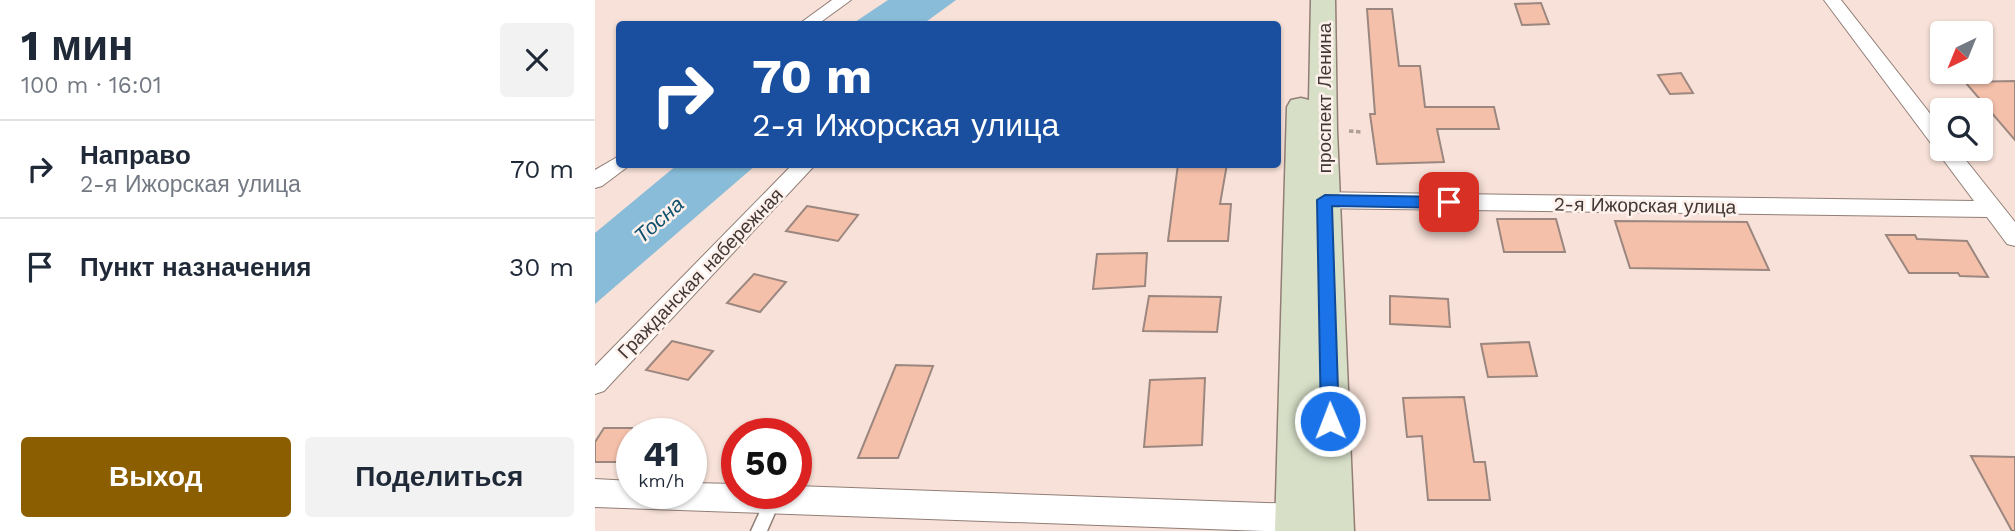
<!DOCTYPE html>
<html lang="ru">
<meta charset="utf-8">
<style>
:root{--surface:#fff;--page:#f2f2f3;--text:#1f2937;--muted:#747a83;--line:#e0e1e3;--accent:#8b5f01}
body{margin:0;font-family:"Work Sans",sans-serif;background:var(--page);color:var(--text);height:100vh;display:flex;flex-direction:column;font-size:26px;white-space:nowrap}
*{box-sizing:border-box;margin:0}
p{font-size:23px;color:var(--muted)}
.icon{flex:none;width:38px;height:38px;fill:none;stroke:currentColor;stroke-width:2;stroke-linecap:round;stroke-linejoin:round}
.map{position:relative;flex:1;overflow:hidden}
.drawer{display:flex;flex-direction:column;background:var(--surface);width:595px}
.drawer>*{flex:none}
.banner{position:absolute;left:21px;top:21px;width:665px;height:147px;border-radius:7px;box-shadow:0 2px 5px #0004;background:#1a4fa0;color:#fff;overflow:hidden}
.needle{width:46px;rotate:223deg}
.buttons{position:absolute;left:1335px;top:21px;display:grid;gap:14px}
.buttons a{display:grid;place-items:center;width:63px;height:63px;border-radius:7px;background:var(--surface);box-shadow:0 2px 5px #0004;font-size:35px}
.speed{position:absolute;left:21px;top:418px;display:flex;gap:14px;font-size:35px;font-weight:700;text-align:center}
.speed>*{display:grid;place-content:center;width:91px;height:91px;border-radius:50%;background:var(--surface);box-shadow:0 2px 5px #0004;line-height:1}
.speed small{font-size:18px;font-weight:400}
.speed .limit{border:10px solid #d22;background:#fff;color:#111}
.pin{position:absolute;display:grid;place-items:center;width:60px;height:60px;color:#fff;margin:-30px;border-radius:14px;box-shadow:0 4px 10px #0006}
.me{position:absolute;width:77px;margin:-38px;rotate:359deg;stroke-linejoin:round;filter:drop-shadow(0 0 5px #0008)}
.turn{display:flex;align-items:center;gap:24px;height:147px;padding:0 21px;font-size:32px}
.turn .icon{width:91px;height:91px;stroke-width:2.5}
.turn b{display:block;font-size:49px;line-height:60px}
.round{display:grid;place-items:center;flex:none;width:74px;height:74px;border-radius:7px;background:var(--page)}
.head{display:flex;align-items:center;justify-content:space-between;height:119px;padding:0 21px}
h1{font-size:42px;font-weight:700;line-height:52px}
.action{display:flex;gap:14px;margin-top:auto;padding:14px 21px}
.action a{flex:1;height:80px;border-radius:7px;background:var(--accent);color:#fff;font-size:28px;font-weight:700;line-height:80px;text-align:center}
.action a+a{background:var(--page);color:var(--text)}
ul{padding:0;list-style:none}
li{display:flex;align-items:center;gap:21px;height:98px;padding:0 21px;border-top:2px solid var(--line)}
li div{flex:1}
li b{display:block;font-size:26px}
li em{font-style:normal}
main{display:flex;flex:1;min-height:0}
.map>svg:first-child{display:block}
</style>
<main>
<section class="drawer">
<div class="head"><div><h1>1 мин</h1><p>100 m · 16:01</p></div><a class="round"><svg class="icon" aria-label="close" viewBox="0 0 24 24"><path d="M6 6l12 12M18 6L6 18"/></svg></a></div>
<ul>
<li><svg class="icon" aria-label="right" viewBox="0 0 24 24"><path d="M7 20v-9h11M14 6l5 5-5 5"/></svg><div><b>Направо</b><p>2-я Ижорская улица</p></div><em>70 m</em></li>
<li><svg class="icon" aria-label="arrive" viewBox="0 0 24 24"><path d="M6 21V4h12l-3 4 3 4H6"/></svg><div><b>Пункт назначения</b></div><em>30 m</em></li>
</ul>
<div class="action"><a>Выход</a><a>Поделиться</a></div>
</section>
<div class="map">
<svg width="1420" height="531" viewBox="0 0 1420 531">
<rect width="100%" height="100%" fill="#f7e1d8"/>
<!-- water -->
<g fill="#88bcd9">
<polygon points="293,0 361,0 328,24 257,24"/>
<polygon points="82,165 161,165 0,304 0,233"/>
</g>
<!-- building -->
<g fill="#f5c0aa" stroke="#9b877f" stroke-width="2">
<polygon points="946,3 954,24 927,25 920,4"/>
<polygon points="772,9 797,9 804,66 825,66 830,107 899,107 904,129 842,129 849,162 782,164 775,114 780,114"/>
<polygon points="1086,73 1098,93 1075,94 1063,75"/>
<polygon points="1420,81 1420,140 1370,82"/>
<polygon points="583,164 632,164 625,204 636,204 633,241 573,241"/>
<polygon points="212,206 263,215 243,241 191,231"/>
<polygon points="902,219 961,219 970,252 909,252"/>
<polygon points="1020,221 1152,222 1174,270 1035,268"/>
<polygon points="1291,235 1320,235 1322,239 1372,241 1393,277 1365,276 1363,273 1314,273"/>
<polygon points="552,253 550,286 498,289 502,254"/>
<polygon points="159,274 191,282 165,312 132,303"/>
<polygon points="554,296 626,297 622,332 548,331"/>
<polygon points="795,296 853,299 855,327 795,324"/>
<polygon points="77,341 118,351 93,380 51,370"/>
<polygon points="934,342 942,376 893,377 886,344"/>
<polygon points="301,365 338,366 303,458 263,458"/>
<polygon points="610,378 607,445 549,447 555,380"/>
<polygon points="869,397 879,462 890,462 895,500 833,500 827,436 812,437 808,398"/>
<polygon points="9,428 37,428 37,462 0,462 0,442"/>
<polygon points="1376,456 1420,457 1420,531 1417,531"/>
</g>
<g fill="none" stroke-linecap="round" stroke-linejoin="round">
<defs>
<polygon id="service" points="173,494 183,494 186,499 172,531 156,531"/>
<g id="minor">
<polygon points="237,0 256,0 223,24 204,24"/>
<polygon points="1229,0 1246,0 1348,130 1348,149 1362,149 1420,222 1420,246 1412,244 1392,217 715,208 707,206 704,200 707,194 715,192 1379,201"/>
<polygon points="24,156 24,164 33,164 31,168 7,186 0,188 0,170"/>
<polygon points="198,164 221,164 9,391 0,394 0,366"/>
<polygon points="0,479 37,481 37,494 96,494 96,483 142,484 142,494 201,494 201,486 701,504 711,508 715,518 711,528 704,531 669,531 0,507"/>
</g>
<polygon id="secondary" points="716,0 740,0 742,130 759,531 680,531 692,107 696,100 706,98 714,100"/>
</defs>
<!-- service casing -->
<use href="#service" stroke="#917e76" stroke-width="3"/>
<!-- minor casing -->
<use href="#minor" stroke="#917e76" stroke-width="2"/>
<!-- secondary casing -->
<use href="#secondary" stroke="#917e76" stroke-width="3"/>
<!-- path -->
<polyline stroke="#af9e97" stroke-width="3.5" stroke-dasharray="4.5 2.5" stroke-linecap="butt" points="754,131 767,132"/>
<!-- service -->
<use href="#service" fill="#fff" fill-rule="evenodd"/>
<!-- minor -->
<use href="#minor" fill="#fff" fill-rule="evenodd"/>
<!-- secondary -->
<use href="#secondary" fill="#d7dfc7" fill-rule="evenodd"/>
</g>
<!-- route -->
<polygon fill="#1a73e8" stroke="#114b97" stroke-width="2" points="730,195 854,197 861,202 854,208 737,206 744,421 742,427 735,429 728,427 726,421 722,200"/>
<g text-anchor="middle" stroke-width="5" stroke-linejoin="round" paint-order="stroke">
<!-- street labels -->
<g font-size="19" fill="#413835" stroke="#fef0eb">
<text transform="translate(729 98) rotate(-90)" y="7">проспект Ленина</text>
<text transform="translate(1050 205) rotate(1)" y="7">2-я Ижорская улица</text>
<text transform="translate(105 273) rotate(-46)" y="7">Гражданская набережная</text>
</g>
<!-- water labels -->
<g font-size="21" font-style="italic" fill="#0f526f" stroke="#fef0eb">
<text transform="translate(64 220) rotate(-41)" y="7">Тосна</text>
</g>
</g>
</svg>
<div class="buttons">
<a><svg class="needle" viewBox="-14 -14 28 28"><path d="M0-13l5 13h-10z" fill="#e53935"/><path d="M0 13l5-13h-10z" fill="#747a83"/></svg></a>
<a><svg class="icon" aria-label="search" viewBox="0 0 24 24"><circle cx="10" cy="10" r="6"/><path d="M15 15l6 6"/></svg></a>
</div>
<div class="speed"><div>41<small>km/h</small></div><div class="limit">50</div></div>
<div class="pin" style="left:854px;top:202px;background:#d93025"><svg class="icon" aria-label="arrive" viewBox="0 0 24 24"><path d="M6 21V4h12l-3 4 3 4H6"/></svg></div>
<svg class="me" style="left:735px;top:421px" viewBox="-20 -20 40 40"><circle r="17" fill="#1a73e8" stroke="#fff" stroke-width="3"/><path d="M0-11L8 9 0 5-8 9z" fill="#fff"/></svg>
<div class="banner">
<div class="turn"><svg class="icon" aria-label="right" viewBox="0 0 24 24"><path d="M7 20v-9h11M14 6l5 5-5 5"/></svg><div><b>70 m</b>2-я Ижорская улица</div></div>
</div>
</div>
</main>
